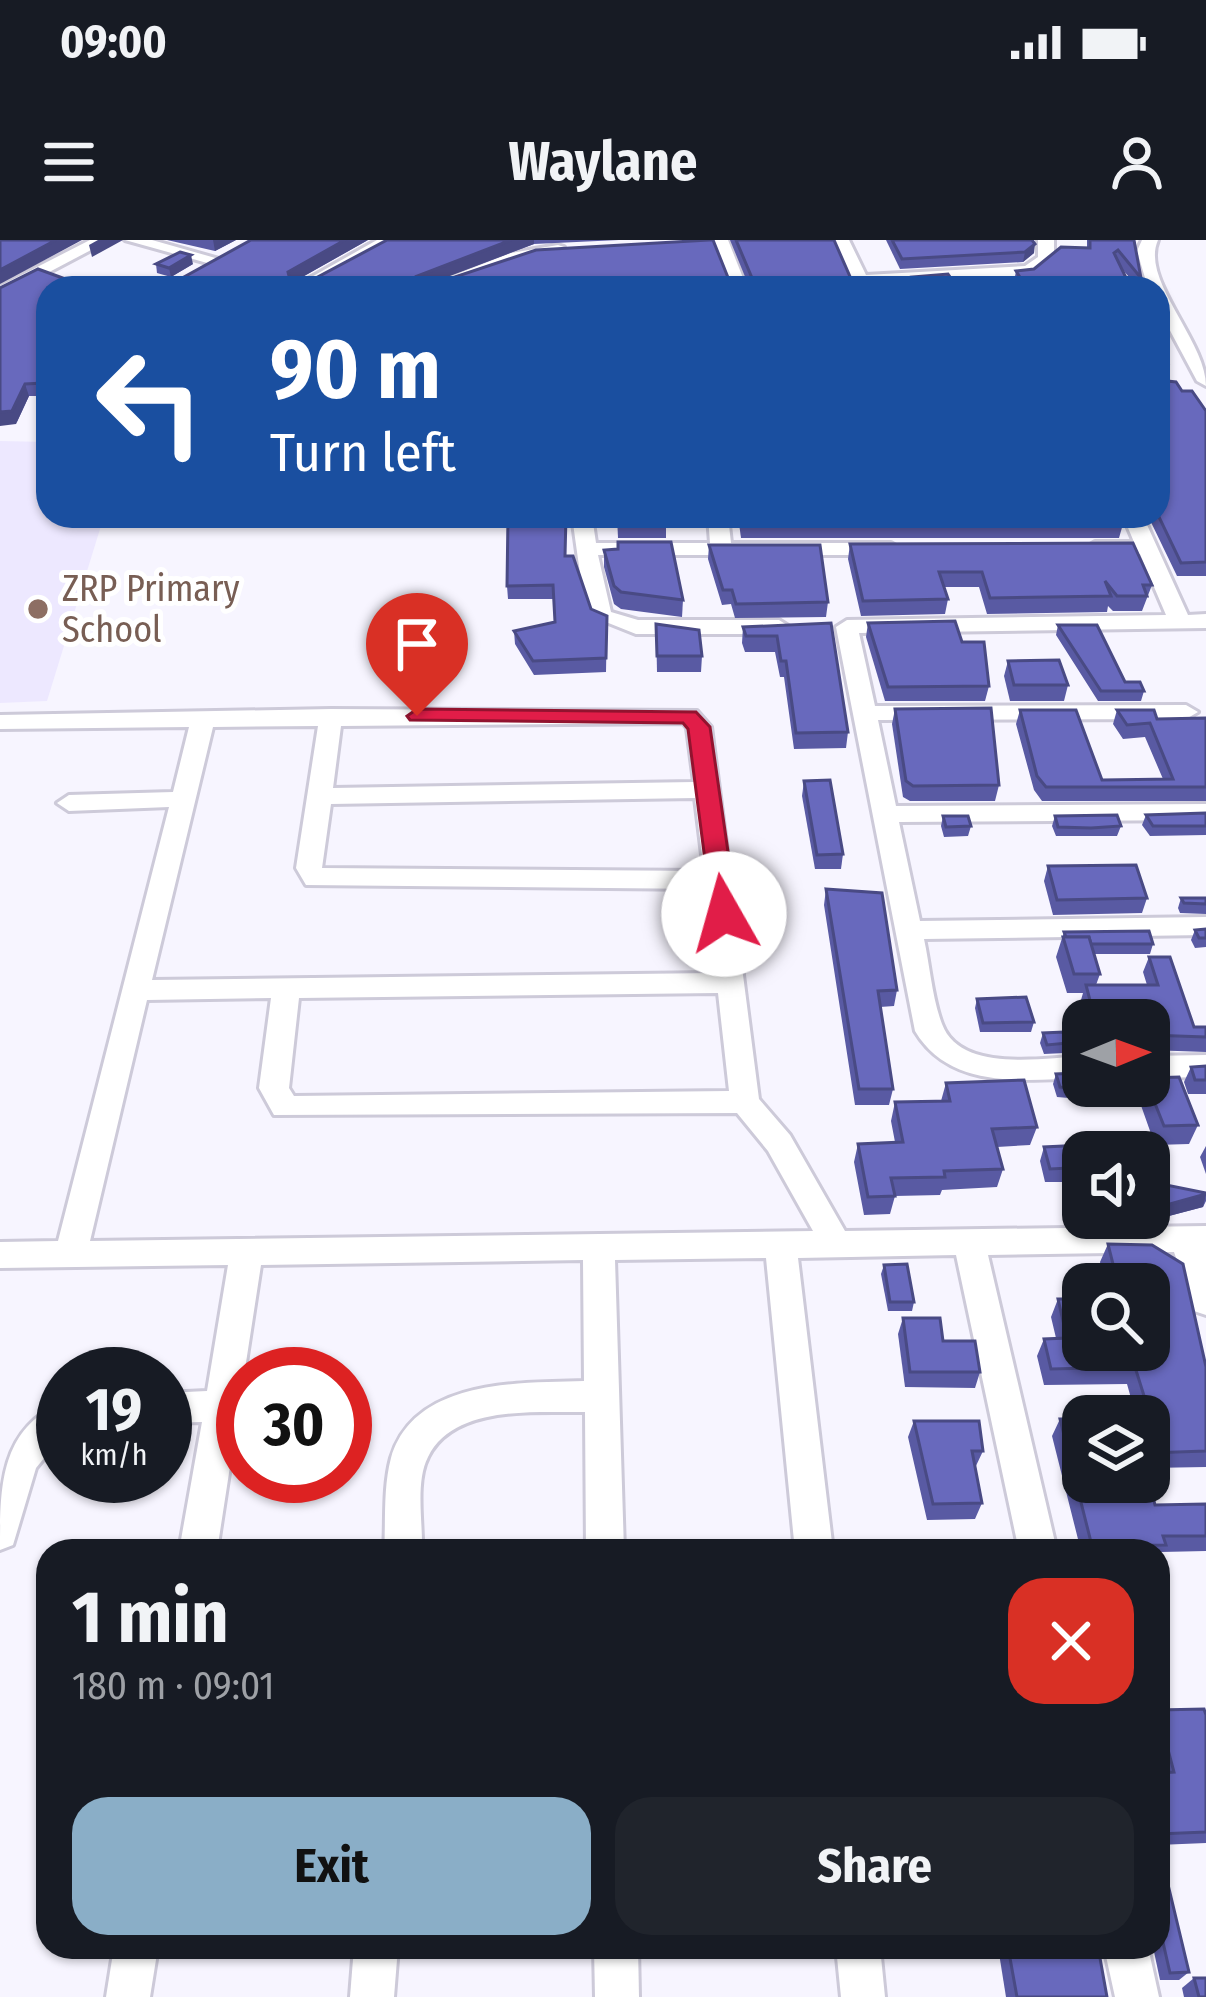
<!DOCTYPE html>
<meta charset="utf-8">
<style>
:root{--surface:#171b24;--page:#20242c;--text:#f1f3f6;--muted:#9ea1a6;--accent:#8aaec7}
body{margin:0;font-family:"Fira Sans Condensed",sans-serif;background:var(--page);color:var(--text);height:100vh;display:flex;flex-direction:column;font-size:45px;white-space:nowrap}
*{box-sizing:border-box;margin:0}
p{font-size:39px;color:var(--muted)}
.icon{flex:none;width:66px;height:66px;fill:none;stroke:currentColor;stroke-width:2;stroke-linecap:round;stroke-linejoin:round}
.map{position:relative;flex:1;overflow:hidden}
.sheet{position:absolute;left:36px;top:1299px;width:1134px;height:420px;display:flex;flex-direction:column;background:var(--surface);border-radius:36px;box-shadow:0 3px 9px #0004}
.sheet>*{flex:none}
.banner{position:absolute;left:36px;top:36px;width:1134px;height:252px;border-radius:36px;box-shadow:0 3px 9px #0004;background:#1a4fa0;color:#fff;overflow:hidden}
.needle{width:78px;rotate:89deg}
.tools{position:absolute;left:1062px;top:759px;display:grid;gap:24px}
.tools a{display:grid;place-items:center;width:108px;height:108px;border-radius:24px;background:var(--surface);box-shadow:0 3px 9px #0004;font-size:60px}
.speed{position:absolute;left:36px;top:1107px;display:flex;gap:24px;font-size:60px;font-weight:700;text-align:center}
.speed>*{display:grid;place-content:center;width:156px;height:156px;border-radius:50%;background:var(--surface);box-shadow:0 3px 9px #0004;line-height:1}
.speed small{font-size:30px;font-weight:400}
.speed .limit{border:18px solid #d22;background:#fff;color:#111}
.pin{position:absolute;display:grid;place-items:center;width:102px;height:102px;color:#fff;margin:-123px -51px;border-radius:50% 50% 50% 0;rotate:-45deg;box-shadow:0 0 12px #0007}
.pin .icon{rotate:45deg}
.me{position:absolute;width:132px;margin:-66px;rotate:353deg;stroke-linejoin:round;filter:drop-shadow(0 0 9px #0008)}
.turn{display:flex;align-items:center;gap:42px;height:252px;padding:0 36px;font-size:54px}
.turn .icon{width:156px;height:156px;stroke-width:2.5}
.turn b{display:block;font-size:84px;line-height:102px}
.round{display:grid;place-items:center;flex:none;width:126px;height:126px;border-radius:36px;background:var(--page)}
.head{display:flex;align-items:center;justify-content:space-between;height:204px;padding:0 36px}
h1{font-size:72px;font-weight:700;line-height:90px}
.primary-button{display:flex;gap:24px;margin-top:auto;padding:24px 36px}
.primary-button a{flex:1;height:138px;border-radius:36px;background:var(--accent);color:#111;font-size:48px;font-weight:700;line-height:138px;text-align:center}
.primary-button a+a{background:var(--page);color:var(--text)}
.status{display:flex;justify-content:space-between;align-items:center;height:84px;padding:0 60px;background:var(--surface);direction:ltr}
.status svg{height:33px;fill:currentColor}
header{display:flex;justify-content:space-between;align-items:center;height:156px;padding:0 36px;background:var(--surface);font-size:54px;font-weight:700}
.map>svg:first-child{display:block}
</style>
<div class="status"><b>09:00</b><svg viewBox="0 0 49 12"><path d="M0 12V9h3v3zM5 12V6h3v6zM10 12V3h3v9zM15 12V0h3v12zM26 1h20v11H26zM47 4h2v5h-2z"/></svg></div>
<header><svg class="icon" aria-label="menu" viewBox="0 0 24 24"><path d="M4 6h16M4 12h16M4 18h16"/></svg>Waylane<svg class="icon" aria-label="person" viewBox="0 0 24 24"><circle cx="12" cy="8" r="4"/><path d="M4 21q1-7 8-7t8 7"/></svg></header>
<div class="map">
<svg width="1206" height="1757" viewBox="0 0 1206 1757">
<rect width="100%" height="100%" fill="#f7f5ff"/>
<!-- built -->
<polygon fill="#ede8ff" points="0,201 48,202 48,276 104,276 47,461 0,463"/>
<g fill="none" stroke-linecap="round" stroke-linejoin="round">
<defs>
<g id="minor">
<polygon points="90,0 110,0 0,58 0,46"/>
<polygon points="125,0 152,0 226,21 218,26"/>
<polygon points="377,0 401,0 312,48 292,48"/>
<polygon points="712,0 728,0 747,48 731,48"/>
<polygon points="833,0 849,0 866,35 1025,26 1038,17 1038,0 1054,0 1054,19 1029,36 856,48"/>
<path d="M1142,0H1158C1140,40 1206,100 1206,146L1197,141L1158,68V48H1148L1137,11Z"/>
<polygon points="558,5 564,7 564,13 520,20 444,48 421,48 511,13"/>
<polygon points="572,276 592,276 596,303 710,303 708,276 728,276 731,303 891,303 901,309 891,315 598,315 611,372 638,380 779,380 790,387 779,394 636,394 591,376 584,362"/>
<path d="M1123,276H1143L1188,375L1206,374V388L859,393L875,466L1186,465L1198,472L1186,479L878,480L896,566L1206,564V580L899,582L920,681L1206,677V695L924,699C930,726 932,758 942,784C960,833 1043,818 1083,816V838C1023,840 950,850 915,791L836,387L847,380L1166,375L1140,314H1095L1085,308L1095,302H1134Z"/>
<path d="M331,469L697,471L711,487L759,859L790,895L845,991L1206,986V1075L1194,1071L1174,1012L988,1015L1057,1311H1019L956,1015L798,1018L833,1311H795L766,1018L615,1020L624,1311H586L585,1172C537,1173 454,1164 428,1217C415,1242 423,1283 422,1311H384C386,1281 383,1248 391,1218C414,1139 519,1143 584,1141L583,1020L261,1025L217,1311H179L202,1182L165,1183V1153L207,1151L228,1025L0,1028V1002L58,1001L169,567L69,571L57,563L69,555L173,552L189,487L0,489V475ZM683,483L687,488L694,542L333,548L341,486ZM318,486L296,628L306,645L706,649L715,733L152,740L213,487ZM695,558L704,631L322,628L331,564ZM718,753L729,851L294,856L289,848L299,758ZM271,758L259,848L274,875L737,873L768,911L813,991L90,1001L147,760Z"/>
<polygon points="1206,815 1206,837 1149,838 1149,816"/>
<path d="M63,1162V1195L36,1228L13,1305L0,1310C0,1246 0,1189 63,1162Z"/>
<polygon points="114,1707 158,1707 150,1757 106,1757"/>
<polygon points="354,1707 398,1707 394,1757 350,1757"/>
<polygon points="594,1707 638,1707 639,1757 595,1757"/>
<polygon points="836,1707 880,1707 885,1757 841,1757"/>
<polygon points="1104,1707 1148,1707 1159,1757 1115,1757"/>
</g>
</defs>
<!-- minor casing -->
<use href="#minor" stroke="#cdcad9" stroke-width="6"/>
<!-- minor -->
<use href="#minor" fill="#fff" fill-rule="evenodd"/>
</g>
<!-- wall -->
<g fill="#595aa3">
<polygon points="167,0 236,0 215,11"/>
<polygon points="368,0 297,40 312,40 387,0 619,0 534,4 441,39 729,40 746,39 730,0 834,0 855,48 164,48"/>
<polygon points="886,0 1032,0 1034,13 1023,22 900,29"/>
<polygon points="1087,0 1134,0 1141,38 1139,48 1121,28 1131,48 1018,48 1014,42 1016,31 1034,29 1087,8"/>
<polygon points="156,24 193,24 171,37 157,33"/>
<polygon points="48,48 48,156 29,156 16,184"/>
<polygon points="1158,114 1164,136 1158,136 1158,140 1182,151 1206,171 1206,336 1177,336 1148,276 1158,276"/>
<polygon points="617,276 666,285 666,298 618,298"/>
<polygon points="738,276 1119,276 1123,284 1119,298 741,298"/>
<polygon points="850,304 1152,345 1142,371 1113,371 1108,366 1107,372 987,374 979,347 944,347 948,359 945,374 861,376 848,319"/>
<polygon points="709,305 828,362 826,377 735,378 731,364 722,365 708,319"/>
<polygon points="604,310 683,360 682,377 621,369 614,364 604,327"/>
<polygon points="566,316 591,369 607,376 606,432 534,435 515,404 514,391 555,382 554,359 508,359 507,346"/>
<polygon points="831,383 848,492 846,508 794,509 784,437 780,437 775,412 745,412 742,403 743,387"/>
<polygon points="868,383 962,402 989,446 985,461 885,461 866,397"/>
<polygon points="656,384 702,416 701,432 657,432"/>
<polygon points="1058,385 1125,442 1144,451 1141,461 1098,461 1056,395"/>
<polygon points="1008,421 1068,445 1064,461 1010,461 1004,436"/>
<polygon points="895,469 999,545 995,561 910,561 903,557 892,484"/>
<polygon points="1020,470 1102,540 1163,539 1145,497 1123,499 1113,484 1117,470 1157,479 1206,478 1206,561 1042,561 1034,550 1016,484"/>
<polygon points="804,541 843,614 841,629 815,629 802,556"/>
<polygon points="1206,573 1206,595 1150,596 1142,585 1146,575"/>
<polygon points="943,576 971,586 968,596 944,597 941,586"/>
<polygon points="1055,576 1121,586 1117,596 1056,596 1052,586"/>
<polygon points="1048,626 1147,658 1142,673 1053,675 1044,641"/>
<polygon points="826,649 897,750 894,766 880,767 893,849 889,865 855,865 824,665"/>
<polygon points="1181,658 1206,658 1206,674 1180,673 1178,668"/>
<polygon points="1206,689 1206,707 1195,708 1191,700 1195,690"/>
<polygon points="1064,692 1153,704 1150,714 1094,714 1100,734 1096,745 1147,745 1143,732 1149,717 1194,787 1206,787 1206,812 1149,810 1149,780 1086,780 1081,760 1083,753 1067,753 1056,717"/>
<polygon points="977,759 1034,782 1031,792 980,792 975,768"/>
<polygon points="1043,793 1068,803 1065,813 1044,814 1040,803"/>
<polygon points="1206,826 1206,854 1188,854 1184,842 1191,827"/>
<polygon points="1056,834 1085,849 1081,859 1057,857 1053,844"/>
<polygon points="946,843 1037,887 1030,905 997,907 1003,929 997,947 942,950 940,955 895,956 890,974 864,975 854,922 858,904 895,902 891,881 895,862 941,861"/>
<polygon points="1142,846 1149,846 1198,885 1189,904 1155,905 1138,857"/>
<polygon points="1148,902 1166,945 1206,953 1206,961 1203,967 1146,982 1142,978 1149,978 1149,912 1083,912 1083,947 1066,947 1064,942 1045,942 1040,921 1044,907"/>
<polygon points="1206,906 1206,934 1200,917"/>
<polygon points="1108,1004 1152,1005 1183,1024 1206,1127 1206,1227 1149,1228 1149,1176 1136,1176 1127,1144 1044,1145 1037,1116 1044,1099 1056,1098 1051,1077 1058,1059 1083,1059 1083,1110 1149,1110 1149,1044 1105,1044 1100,1022"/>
<polygon points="884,1025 914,1062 912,1071 888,1071 881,1034"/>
<polygon points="903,1078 943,1101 980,1132 975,1148 905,1147 898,1094"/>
<polygon points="1060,1179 1155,1265 1206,1264 1206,1311 1161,1312 1158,1316 1158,1311 1081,1311 1052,1196"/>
<polygon points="914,1181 983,1211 975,1228 982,1263 975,1279 927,1280 908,1197"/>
<polygon points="1158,1470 1206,1475 1206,1603 1158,1605 1158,1533 1160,1533"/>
<polygon points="1158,1607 1189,1732 1179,1740 1160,1740 1153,1707 1158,1707"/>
<polygon points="998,1707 1098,1707 1107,1757 1006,1757"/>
<polygon points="1194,1738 1206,1757 1184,1757 1182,1748"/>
</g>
<!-- shaded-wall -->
<g fill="#494a84">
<polygon points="56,0 82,0 0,44 0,30"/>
<polygon points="98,0 123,0 92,17 89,5"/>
<polygon points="213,0 236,0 215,11"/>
<polygon points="345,0 368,0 290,44 288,32"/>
<polygon points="511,0 534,0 534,4 418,48 415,37"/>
<polygon points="1035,4 1034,13 1023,22 1025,12"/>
<polygon points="191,15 193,24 171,37 169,28"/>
<polygon points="1167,123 1164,136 1158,136 1158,124"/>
<polygon points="25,144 29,156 16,184 0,186 0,172"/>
<polygon points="1206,954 1203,967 1146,982 1152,969"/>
</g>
<!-- building -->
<g fill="#6869bd" stroke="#494a84" stroke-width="3">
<polygon points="0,0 56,0 0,30"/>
<polygon points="251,0 345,0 288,32 290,40 312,40 387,0 511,0 415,37 446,40 536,10 709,0 713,0 729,40 752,38 736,0 834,0 855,48 164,48"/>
<polygon points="892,0 1032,0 1035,4 1025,12 902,19"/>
<polygon points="1090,0 1134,0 1141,38 1118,10 1114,13 1131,48 1027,48 1016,31 1034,29 1061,7 1090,8"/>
<polygon points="180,12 191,15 169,28 156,24"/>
<polygon points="38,29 90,48 48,48 48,136 44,143 25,144 12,171 0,172 0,48"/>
<polygon points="948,34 958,48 918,48 912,37"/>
<polygon points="1158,114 1167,123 1158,124 1158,140 1176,142 1182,151 1192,151 1206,171 1206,322 1181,323 1158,275"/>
<polygon points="508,276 566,276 565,316 573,316 591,369 607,376 606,418 533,421 514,391 555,382 553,345 507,346"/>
<polygon points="618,276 664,276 666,285 618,285"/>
<polygon points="741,276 1119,276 1123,284 742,285"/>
<polygon points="618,302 671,302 683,360 621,352 614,346 604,310 618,309"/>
<polygon points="1133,303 1152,345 1143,345 1147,356 1117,356 1105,341 1111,356 990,358 982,332 939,332 948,359 863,361 850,304"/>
<polygon points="709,305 820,305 828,362 736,364 732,350 723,350"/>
<polygon points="955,381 962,402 984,402 989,446 888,447 868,383"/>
<polygon points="831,383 848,492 796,493 786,421 781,421 777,396 746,396 743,387"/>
<polygon points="656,384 699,390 702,416 657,416"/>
<polygon points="1058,385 1097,385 1125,442 1140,442 1144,451 1101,451"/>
<polygon points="1059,420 1068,445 1014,445 1008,421"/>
<polygon points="991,468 999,545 913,546 906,541 895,469"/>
<polygon points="1020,470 1076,470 1102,540 1173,539 1150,483 1127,485 1117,470 1154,470 1157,479 1206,478 1206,547 1046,547 1037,536"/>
<polygon points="830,540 843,614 817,615 804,541"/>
<polygon points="1206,573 1206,586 1153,586 1146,575"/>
<polygon points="1117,575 1121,586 1091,588 1058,587 1055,576"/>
<polygon points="943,576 968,576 971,586 946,587"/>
<polygon points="1136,625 1147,658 1057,660 1048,626"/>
<polygon points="826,649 882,653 897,750 878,751 893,849 859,849"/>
<polygon points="1181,658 1206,658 1206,664 1184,663"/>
<polygon points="1206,689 1206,698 1199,698 1195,690"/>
<polygon points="1149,691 1153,704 1091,704 1089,697 1066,697 1064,692"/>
<polygon points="1063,697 1089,697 1100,734 1074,734"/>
<polygon points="1149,717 1170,717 1194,787 1206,787 1206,797 1149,795 1149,780 1133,780 1131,773 1093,772 1086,745 1158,745"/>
<polygon points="1026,757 1034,782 983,783 977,759"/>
<polygon points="1064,792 1068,803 1047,805 1043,793"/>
<polygon points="1206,826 1206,840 1195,840 1191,827"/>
<polygon points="1079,833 1085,849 1060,847 1056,834"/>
<polygon points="1179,837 1198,885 1164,886 1148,846 1149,838"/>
<polygon points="1024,840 1037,887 992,889 1003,929 944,931 945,937 891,938 895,956 868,957 858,904 903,902 895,862 950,861 946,843"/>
<polygon points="1148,902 1166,945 1206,953 1206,954 1152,969 1149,966 1149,912 1083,912 1083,934 1071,934 1069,928 1050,929 1044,907"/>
<polygon points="1108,1004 1152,1005 1183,1024 1206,1127 1206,1211 1149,1213 1149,1178 1151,1178 1135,1127 1051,1129 1044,1099 1067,1098 1058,1059 1083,1059 1083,1110 1149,1110 1149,1044 1118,1044"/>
<polygon points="907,1024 914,1062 890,1062 884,1025"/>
<polygon points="903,1078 940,1078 943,1101 975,1101 980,1132 910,1132"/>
<polygon points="1060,1179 1083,1179 1083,1242 1149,1241 1155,1265 1206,1264 1206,1296 1163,1296 1166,1305 1092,1306"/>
<polygon points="914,1181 979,1181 983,1211 972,1211 982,1263 933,1264"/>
<polygon points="1204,1469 1206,1475 1206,1592 1158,1594 1158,1533 1174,1532 1163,1491 1158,1491 1158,1470"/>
<polygon points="1158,1607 1159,1607 1189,1732 1170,1733 1162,1698 1158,1697"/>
<polygon points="1008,1707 1098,1707 1107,1757 1017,1757"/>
<polygon points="1194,1738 1206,1738 1206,1757 1199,1757"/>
</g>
<!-- route -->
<polygon fill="#e11d48" stroke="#92132f" stroke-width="3" points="417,469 696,472 710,487 737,674 733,680 716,680 712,674 688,489 683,483 410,480 407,476"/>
<!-- markers -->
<circle fill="#8d6e63" stroke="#fff" stroke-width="4.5" cx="38" cy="369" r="12"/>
<g text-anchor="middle" stroke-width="10" stroke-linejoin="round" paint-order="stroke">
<!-- far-education labels -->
<g font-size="36" fill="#785e54" stroke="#fff" text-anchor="start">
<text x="62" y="361">ZRP Primary<tspan x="62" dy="41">School</tspan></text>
</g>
</g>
</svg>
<div class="tools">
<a><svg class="needle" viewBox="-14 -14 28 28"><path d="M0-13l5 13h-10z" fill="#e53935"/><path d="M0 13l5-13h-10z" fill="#9ea1a6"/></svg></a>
<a><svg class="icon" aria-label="sound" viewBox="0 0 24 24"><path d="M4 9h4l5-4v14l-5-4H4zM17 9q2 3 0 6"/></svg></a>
<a><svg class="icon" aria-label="search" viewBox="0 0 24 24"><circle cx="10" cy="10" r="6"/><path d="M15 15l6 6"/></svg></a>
<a><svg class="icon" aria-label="layers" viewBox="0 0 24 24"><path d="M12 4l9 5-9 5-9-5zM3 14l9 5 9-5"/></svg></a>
</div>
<div class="speed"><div>19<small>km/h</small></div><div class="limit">30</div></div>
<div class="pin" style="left:417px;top:476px;background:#d93025"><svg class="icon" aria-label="arrive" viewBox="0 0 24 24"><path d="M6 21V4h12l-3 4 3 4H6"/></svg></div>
<svg class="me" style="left:724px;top:674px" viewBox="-20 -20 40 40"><circle r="19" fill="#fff"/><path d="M0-13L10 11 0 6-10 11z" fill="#e11d48"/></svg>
<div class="banner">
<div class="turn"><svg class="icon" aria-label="left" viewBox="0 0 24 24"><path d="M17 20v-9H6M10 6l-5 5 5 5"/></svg><div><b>90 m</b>Turn left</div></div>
</div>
<section class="sheet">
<div class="head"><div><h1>1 min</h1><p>180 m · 09:01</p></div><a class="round" style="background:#d93025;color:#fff"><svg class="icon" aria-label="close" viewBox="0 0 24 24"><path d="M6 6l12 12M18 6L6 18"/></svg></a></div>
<div class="primary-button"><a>Exit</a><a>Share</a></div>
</section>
</div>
